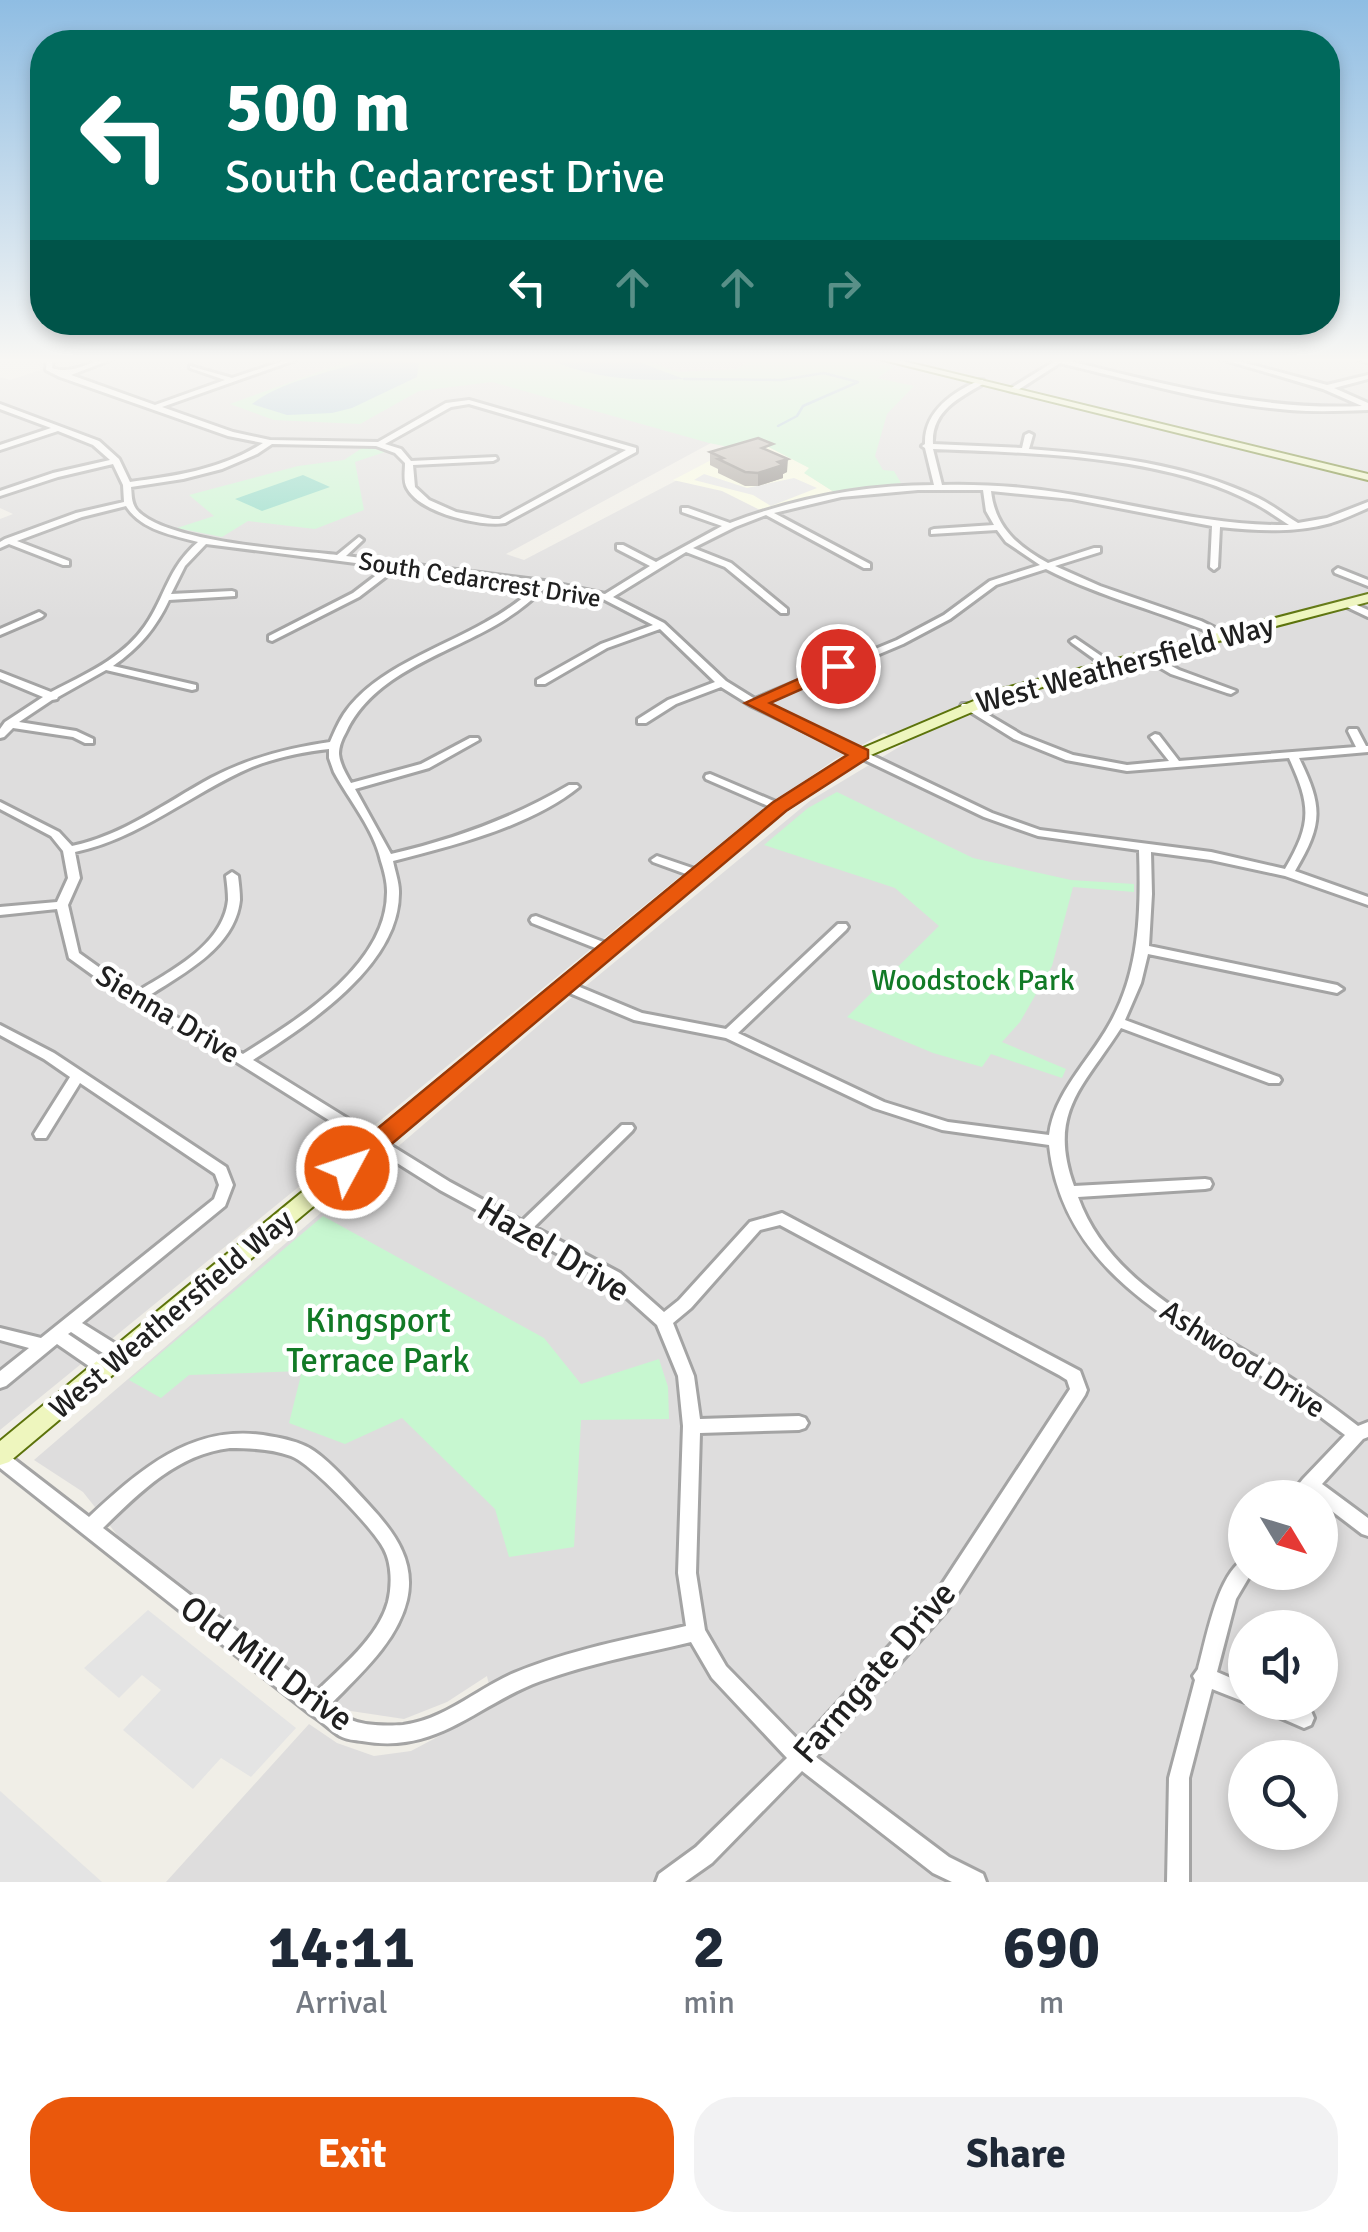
<!DOCTYPE html>
<style>
:root{--surface:#fff;--page:#f2f2f3;--text:#1f2937;--muted:#747a83;--accent:#ea580c}
body{margin:0;font-family:Signika,sans-serif;background:var(--page);color:var(--text);height:100vh;display:flex;flex-direction:column;font-size:38px;white-space:nowrap}
*{box-sizing:border-box;margin:0}
p{font-size:32px;color:var(--muted)}
.icon{flex:none;width:55px;height:55px;fill:none;stroke:currentColor;stroke-width:2;stroke-linecap:round;stroke-linejoin:round}
.map{position:relative;height:1882px;overflow:hidden}
.drawer{display:flex;flex-direction:column;background:var(--surface);flex:1}
.drawer>*{flex:none}
.hud{position:absolute;left:30px;top:30px;width:1310px;height:305px;border-radius:40px;box-shadow:0 5px 15px #0003;background:#00695c;color:#fff;overflow:hidden}
.needle{width:65px;rotate:128deg}
.tools{position:absolute;left:1228px;top:1480px;display:grid;gap:20px}
.tools a{display:grid;place-items:center;width:110px;height:110px;border-radius:50%;background:var(--surface);box-shadow:0 5px 15px #0003;font-size:50px}
.pin{position:absolute;display:grid;place-items:center;width:85px;height:85px;color:#fff;margin:-42px;border:5px solid #fff;border-radius:50%;box-shadow:0 2px 10px #0007}
.me{position:absolute;width:110px;margin:-55px;rotate:50deg;stroke-linejoin:round;filter:drop-shadow(0 0 8px #0008)}
.turn{display:flex;align-items:center;gap:35px;height:210px;padding:0 30px;font-size:45px}
.turn .icon{width:130px;height:130px;stroke-width:2.5}
.turn b{display:block;font-size:70px;line-height:85px}
.lanes{display:flex;align-items:center;height:95px;padding:0 30px;background:#0003;justify-content:center;gap:50px;direction:ltr}
.lanes .off{opacity:.35}
.eta{display:flex;justify-content:space-evenly;align-items:center;height:170px;text-align:center}
.eta b{font-size:60px;font-weight:800;line-height:70px}
.button{display:flex;gap:20px;margin-top:auto;padding:20px 30px}
.button a{flex:1;height:115px;border-radius:40px;background:var(--accent);color:#fff;font-size:40px;font-weight:800;line-height:115px;text-align:center}
.button a+a{background:var(--page);color:var(--text)}
.map>svg:first-child{display:block}
</style>
<div class="map">
<svg width="1368" height="1882" viewBox="0 0 1368 1882">
<rect width="100%" height="100%" fill="#f0eee7"/>
<!-- residential -->
<path fill="#dedddd" fill-rule="evenodd" d="M57,358H1368V1882H166L309,1724L337,1743L374,1756L411,1751L494,1707L487,1676L447,1702L404,1719L344,1710L122,1541L83,1492L34,1460L553,1013L811,800L904,744L884,733L834,760L753,817L0,1430V519L13,514L0,508V377L10,380L40,370L39,363ZM864,360L875,377L524,560L506,554ZM1245,1498H1320V1572H1245ZM1245,1628H1320V1702H1245ZM1245,1758H1320V1832H1245Z"/>
<!-- education -->
<polygon fill="#fbfde2" points="759,442 811,468 805,473 834,492 760,510 722,491 673,480 734,448"/>
<!-- park -->
<g fill="#c7f7d0">
<polygon points="357,358 639,358 678,372 737,369 754,358 864,358 894,367 877,378 914,386 887,414 875,456 883,470 894,471 901,483 834,492 804,473 809,468 759,442 734,448 709,443 492,382 419,391 360,424 274,420 230,404"/>
<polygon points="365,446 385,452 355,462 364,510 315,529 248,521 222,537 177,528 214,516 189,495 298,466 344,460"/>
<polygon points="837,792 973,858 1071,880 1134,884 1134,892 1073,887 1052,966 1020,1022 1002,1042 1066,1069 1062,1078 991,1054 982,1067 933,1053 847,1017 939,926 895,888 764,845 808,808"/>
<polygon points="323,1216 544,1338 581,1384 659,1359 668,1387 669,1419 581,1420 574,1547 509,1557 495,1509 402,1418 345,1444 289,1423 302,1371 189,1375 161,1398 129,1380"/>
</g>
<!-- pitch -->
<polygon fill="#89dac4" points="303,475 330,487 262,511 235,499"/>
<!-- parking -->
<g fill="#e4e4e4">
<polygon points="704,474 747,488 794,478 817,488 771,506 753,495 694,480"/>
<polygon points="148,1610 296,1728 251,1777 221,1758 193,1789 123,1730 161,1690 142,1675 119,1698 84,1668"/>
<polygon points="0,1791 102,1882 0,1882"/>
</g>
<!-- water -->
<g fill="#aacbdb">
<path d="M372,358L419,363L417,377L352,408L332,413L287,415L252,404C286,378 333,373 372,358Z"/>
<path d="M546,358H628L684,379C639,382 588,378 546,358Z"/>
</g>
<g fill="none" stroke-linecap="round" stroke-linejoin="round">
<!-- stream -->
<polyline stroke="#aacbdb" stroke-width="2.5" points="684,379 781,380 824,373 858,382 803,406 797,416 778,426"/>
<defs>
<g id="street">
<path d="M47,358H53L52,368C74,376 93,358 115,358L71,375L155,405L225,380L190,368V366L232,378L292,358H301L162,407L233,432L270,440L378,442L446,403L469,400L636,448V452L505,523C480,527 420,513 407,488C403,481 405,471 405,463L395,453L376,446L272,444L257,454L222,469L183,479L131,487C132,495 131,502 136,509C162,542 293,550 337,555L359,537L363,540L346,556L544,581L605,594L650,566L617,549V545H623L656,562L722,526L682,512V508H688L730,523C796,498 863,485 934,485L925,448L922,446L925,444C924,411 953,392 980,380H983V384C958,398 931,412 933,444L1022,448L1025,435L1029,433L1033,435L1029,449C1107,455 1187,464 1258,498C1272,505 1285,515 1298,523L1327,518L1368,502V508C1356,513 1344,519 1331,523C1295,533 1257,531 1220,527L1218,567L1214,570L1210,567L1212,526L1072,499L991,491C995,527 1017,546 1048,563L1094,548H1100V552L1055,566L1100,586L1201,621L1229,635L1224,638L1221,637C1164,612 1102,598 1046,569L996,585L950,619L903,644L763,703L992,813L1040,830L1211,852L1285,869C1312,823 1311,806 1289,758L1127,771L1066,760L1014,739L961,706L962,704H970L1022,735L1073,755L1127,765L1169,761L1150,737L1155,734L1159,735L1179,761L1356,747L1348,731L1349,729H1357L1366,746H1368V752L1299,758C1323,807 1323,824 1295,871L1368,897V905L1285,876L1211,860L1151,852L1152,894L1149,946L1337,985L1343,989L1337,993L1148,954L1141,983L1125,1020L1279,1077L1281,1080L1279,1083H1269L1121,1028C1084,1086 1047,1112 1074,1186L1205,1179L1210,1180L1212,1184L1210,1188L1205,1189L1078,1197C1109,1283 1203,1325 1276,1369C1305,1386 1332,1406 1358,1426L1368,1422V1437L1363,1439L1322,1484L1368,1518V1536L1362,1534L1320,1502V1498L1311,1495L1309,1498H1288L1303,1479L1345,1435C1318,1415 1292,1394 1263,1377C1168,1320 1062,1267 1049,1145L942,1130L874,1108L726,1038L634,1020L560,989L559,986L560,983H570L642,1013L726,1029L838,924H846L848,927L846,930L738,1033L884,1102L948,1122L1049,1135C1054,1093 1089,1061 1109,1025C1140,972 1141,910 1139,850L1038,836L984,817L750,705L721,687L676,704L646,723H638V719L668,700L715,682L660,629L607,648L545,684H537V680L601,644L653,625L603,599L546,587C530,602 515,614 496,625C444,655 373,674 346,732C342,739 339,746 339,754C340,765 346,774 351,783L421,764L470,738H478L479,740L429,768L355,789L391,854C455,839 513,818 569,785H577L579,787C531,826 453,846 393,861C395,871 399,882 399,891C401,965 307,1025 253,1060L450,1182L522,1221L622,1125H632L634,1128L632,1131L534,1227L620,1273L664,1312L679,1300L750,1222L782,1213L1080,1371L1087,1390L1085,1395L947,1610L816,1757L949,1857L983,1874L986,1882H952L933,1873L802,1771L712,1863L685,1882H656L659,1874L696,1847L787,1758L712,1678L691,1642C641,1654 590,1663 541,1681C477,1704 438,1755 362,1741C355,1740 347,1740 340,1736C329,1729 320,1719 309,1713L0,1468V1451L6,1453L89,1517C139,1471 189,1425 263,1435C280,1438 300,1441 314,1451C334,1465 352,1487 369,1505C394,1532 416,1561 407,1600C397,1642 360,1674 331,1704C337,1709 343,1715 349,1719C363,1726 387,1726 403,1725C444,1720 477,1689 514,1673C569,1650 628,1639 686,1626L678,1573L683,1426L678,1376L657,1325L608,1281L440,1190L238,1063L130,1002L69,958L57,909L0,915V907L57,902L68,878L63,851L51,836L0,809V802L59,832L72,846C124,835 165,803 211,778C249,758 288,748 330,742C334,733 338,723 344,714C374,669 441,648 486,622C505,612 521,600 537,586L397,568L359,597L272,641L269,640V636L353,593L387,567L206,544L185,566L171,594L232,591L235,592V596L169,600C156,628 139,648 113,666L196,685V689L192,690L106,670L58,697L57,699L52,700L19,722L76,731L93,739V743H85L73,737L13,728L4,737L0,738V729L5,722L43,697L0,679V672L51,692C84,675 123,658 145,626C166,596 167,569 198,542C172,535 141,530 126,506L82,517L17,541L69,561V565H63L9,544L0,548V542L5,539L76,513L124,502L123,485L113,464L58,477L0,496V491L53,473L110,460L93,445L58,431L0,450V445L51,428L0,409V404L99,441L119,459L130,482C177,476 223,469 263,443L228,436L60,377L46,370ZM469,404L626,450L500,519H493L456,512L429,500L415,487L413,465L493,461L497,459L496,457L411,461L401,449L385,444L451,407ZM933,449C1034,453 1166,455 1256,504C1267,510 1278,518 1289,525C1215,526 1146,507 1074,495C1031,487 986,484 942,485ZM918,490H983L986,511L994,525L934,529L931,530V534L997,530L1006,542L1040,565L990,581L944,615L897,640L755,699L726,681L664,623L613,597L686,552L725,567L781,613H787V609L731,563L693,548L735,527L766,515L864,568H870V564L774,513L841,497ZM329,749V758L334,772C349,800 374,829 381,861C384,870 387,882 387,891C388,965 297,1020 243,1054L144,999C180,975 235,949 240,900C240,892 239,884 238,876L232,872L226,876C227,884 228,892 228,900C223,946 170,971 135,993L79,953L68,905L80,878L75,852C141,838 191,793 252,767C277,757 303,752 329,749ZM780,1225L1059,1375L1067,1380L1070,1389L933,1598L801,1743L726,1666L705,1630L696,1573L700,1433L799,1430L805,1428L808,1423L805,1418L799,1416L700,1419L694,1376L673,1323L691,1308L760,1230ZM230,1448C250,1448 272,1449 291,1456C312,1464 373,1528 384,1549C392,1564 392,1586 388,1602C378,1638 341,1667 316,1692L103,1528C139,1493 177,1454 230,1448Z"/>
<path d="M1060,358H1067L1065,360C1164,384 1260,411 1362,406L1323,389L1218,358H1227L1327,385L1368,375V379L1334,388L1368,403V410C1342,411 1316,412 1290,410C1212,404 1136,381 1060,363L1015,392L1008,390Z"/>
<polygon points="1356,358 1368,358 1368,362 1357,359"/>
<polygon points="1338,568 1368,580 1368,586 1335,573 1334,571"/>
<polygon points="1350,602 1368,610 1368,617 1347,607 1347,603"/>
<polygon points="39,612 44,615 42,617 0,635 0,629"/>
<polygon points="1075,638 1110,662 1110,666 1104,666 1072,643 1070,641"/>
<polygon points="1145,652 1179,670 1236,691 1231,694 1227,693 1171,674 1142,657 1140,655"/>
<polygon points="710,774 783,805 785,807 783,809 775,809 706,779 705,777 706,775"/>
<polygon points="657,856 701,871 703,874 697,878 653,862 651,860"/>
<polygon points="536,916 611,945 613,948 611,951 603,951 532,923 530,920 532,917"/>
<polygon points="0,1025 54,1053 226,1167 233,1185 225,1206 82,1323 127,1351 129,1356 127,1361 121,1363 115,1361 71,1332 68,1334 111,1363 113,1368 111,1373 105,1375 99,1373 57,1344 6,1386 0,1388 0,1371 29,1348 0,1340 0,1328 41,1338 214,1199 219,1185 215,1174 80,1083 46,1138 36,1138 34,1134 70,1077 44,1059 0,1035"/>
<path d="M1245,1559V1572H1252L1236,1599L1217,1672L1245,1684V1702L1212,1689L1189,1778V1882H1167L1169,1778L1195,1680L1193,1676L1198,1669C1206,1640 1218,1572 1245,1559Z"/>
<polygon points="1257,1702 1291,1702 1311,1711 1314,1718 1311,1725 1304,1728 1260,1709"/>
</g>
<g id="secondary">
<polygon points="875,358 890,358 1368,474 1368,480"/>
<polygon points="1368,594 1368,602 1012,695 866,757 785,810 9,1462 0,1465 0,1441 773,804 856,751 1002,689"/>
</g>
</defs>
<!-- street casing -->
<use href="#street" stroke="#a4a4a4" stroke-width="6"/>
<!-- secondary casing -->
<use href="#secondary" stroke="#5c730b" stroke-width="4"/>
<!-- street -->
<use href="#street" fill="#fff" fill-rule="evenodd"/>
<!-- secondary -->
<use href="#secondary" fill="#eef6be" fill-rule="evenodd"/>
</g>
<!-- wall -->
<polygon fill="#a39d97" points="710,452 772,452 787,472 783,474 783,478 758,486 745,486 718,473 718,469 710,465"/>
<!-- shaded-wall -->
<polygon fill="#847f7b" points="788,459 787,472 783,474 783,478 758,486 758,473 778,462"/>
<!-- building -->
<polygon fill="#bdb6b0" stroke="#847f7b" stroke-width="2.5" points="758,438 773,444 762,448 788,459 778,462 783,465 758,473 745,472 718,459 723,458 710,452"/>
<!-- sky -->
<linearGradient id="sky" x2="0" y2="1"><stop stop-color="#8fbde3"/><stop offset="0.58" stop-color="#f8f7f4"/><stop offset="1" stop-color="#f8f7f4" stop-opacity="0"/></linearGradient>
<rect width="1368" height="621" fill="url(#sky)"/>
<!-- route -->
<polygon fill="#ea580c" stroke="#983908" stroke-width="2.5" points="838,661 845,663 845,670 770,703 868,750 868,758 786,811 356,1174 338,1174 334,1168 338,1161 772,803 847,755 745,703"/>
<g text-anchor="middle" stroke-width="9" stroke-linejoin="round" paint-order="stroke">
<!-- far-street labels -->
<g font-size="25" fill="#202020" stroke="#fff">
<text transform="translate(480 579) rotate(9)" y="9">South Cedarcrest Drive</text>
</g>
<!-- street labels -->
<g font-size="30" fill="#202020" stroke="#fff">
<text transform="translate(1125 664) rotate(-15)" y="10">West Weathersfield Way</text>
<text transform="translate(168 1014) rotate(31)" y="10">Sienna Drive</text>
<text transform="translate(171 1314) rotate(-40)" y="10">West Weathersfield Way</text>
<text transform="translate(1243 1359) rotate(33)" y="10">Ashwood Drive</text>
</g>
<!-- park labels -->
<g font-size="30" fill="#127a26" stroke="#fff">
<text x="973" y="990">Woodstock Park</text>
</g>
<!-- near-street labels -->
<g font-size="35" fill="#202020" stroke="#fff">
<text transform="translate(554 1249) rotate(31)" y="12">Hazel Drive</text>
<text transform="translate(267 1663) rotate(36)" y="12">Old Mill Drive</text>
<text transform="translate(874 1672) rotate(-49)" y="12">Farmgate Drive</text>
</g>
<!-- near-park labels -->
<g font-size="35" fill="#127a26" stroke="#fff">
<text x="378" y="1332">Kingsport<tspan x="378" dy="40">Terrace Park</tspan></text>
</g>
</g>
</svg>
<div class="tools">
<a><svg class="needle" viewBox="-14 -14 28 28"><path d="M0-13l5 13h-10z" fill="#e53935"/><path d="M0 13l5-13h-10z" fill="#747a83"/></svg></a>
<a><svg class="icon" aria-label="sound" viewBox="0 0 24 24"><path d="M4 9h4l5-4v14l-5-4H4zM17 9q2 3 0 6"/></svg></a>
<a><svg class="icon" aria-label="search" viewBox="0 0 24 24"><circle cx="10" cy="10" r="6"/><path d="M15 15l6 6"/></svg></a>
</div>
<div class="pin" style="left:838px;top:666px;background:#d93025"><svg class="icon" aria-label="arrive" viewBox="0 0 24 24"><path d="M6 21V4h12l-3 4 3 4H6"/></svg></div>
<svg class="me" style="left:347px;top:1168px" viewBox="-20 -20 40 40"><circle r="17" fill="#ea580c" stroke="#fff" stroke-width="3"/><path d="M0-11L8 9 0 5-8 9z" fill="#fff"/></svg>
<div class="hud">
<div class="turn"><svg class="icon" aria-label="left" viewBox="0 0 24 24"><path d="M17 20v-9H6M10 6l-5 5 5 5"/></svg><div><b>500 m</b>South Cedarcrest Drive</div></div>
<div class="lanes"><svg class="icon" aria-label="left" viewBox="0 0 24 24"><path d="M17 20v-9H6M10 6l-5 5 5 5"/></svg><svg class="icon off" aria-label="ahead" viewBox="0 0 24 24"><path d="M12 20V5M6 11l6-6 6 6"/></svg><svg class="icon off" aria-label="ahead" viewBox="0 0 24 24"><path d="M12 20V5M6 11l6-6 6 6"/></svg><svg class="icon off" aria-label="right" viewBox="0 0 24 24"><path d="M7 20v-9h11M14 6l5 5-5 5"/></svg></div>
</div>
</div>
<section class="drawer">
<div class="eta">
<div><b>14:11</b><p>Arrival</p></div>
<div><b>2</b><p>min</p></div>
<div><b>690</b><p>m</p></div>
</div>
<div class="button"><a>Exit</a><a>Share</a></div>
</section>
